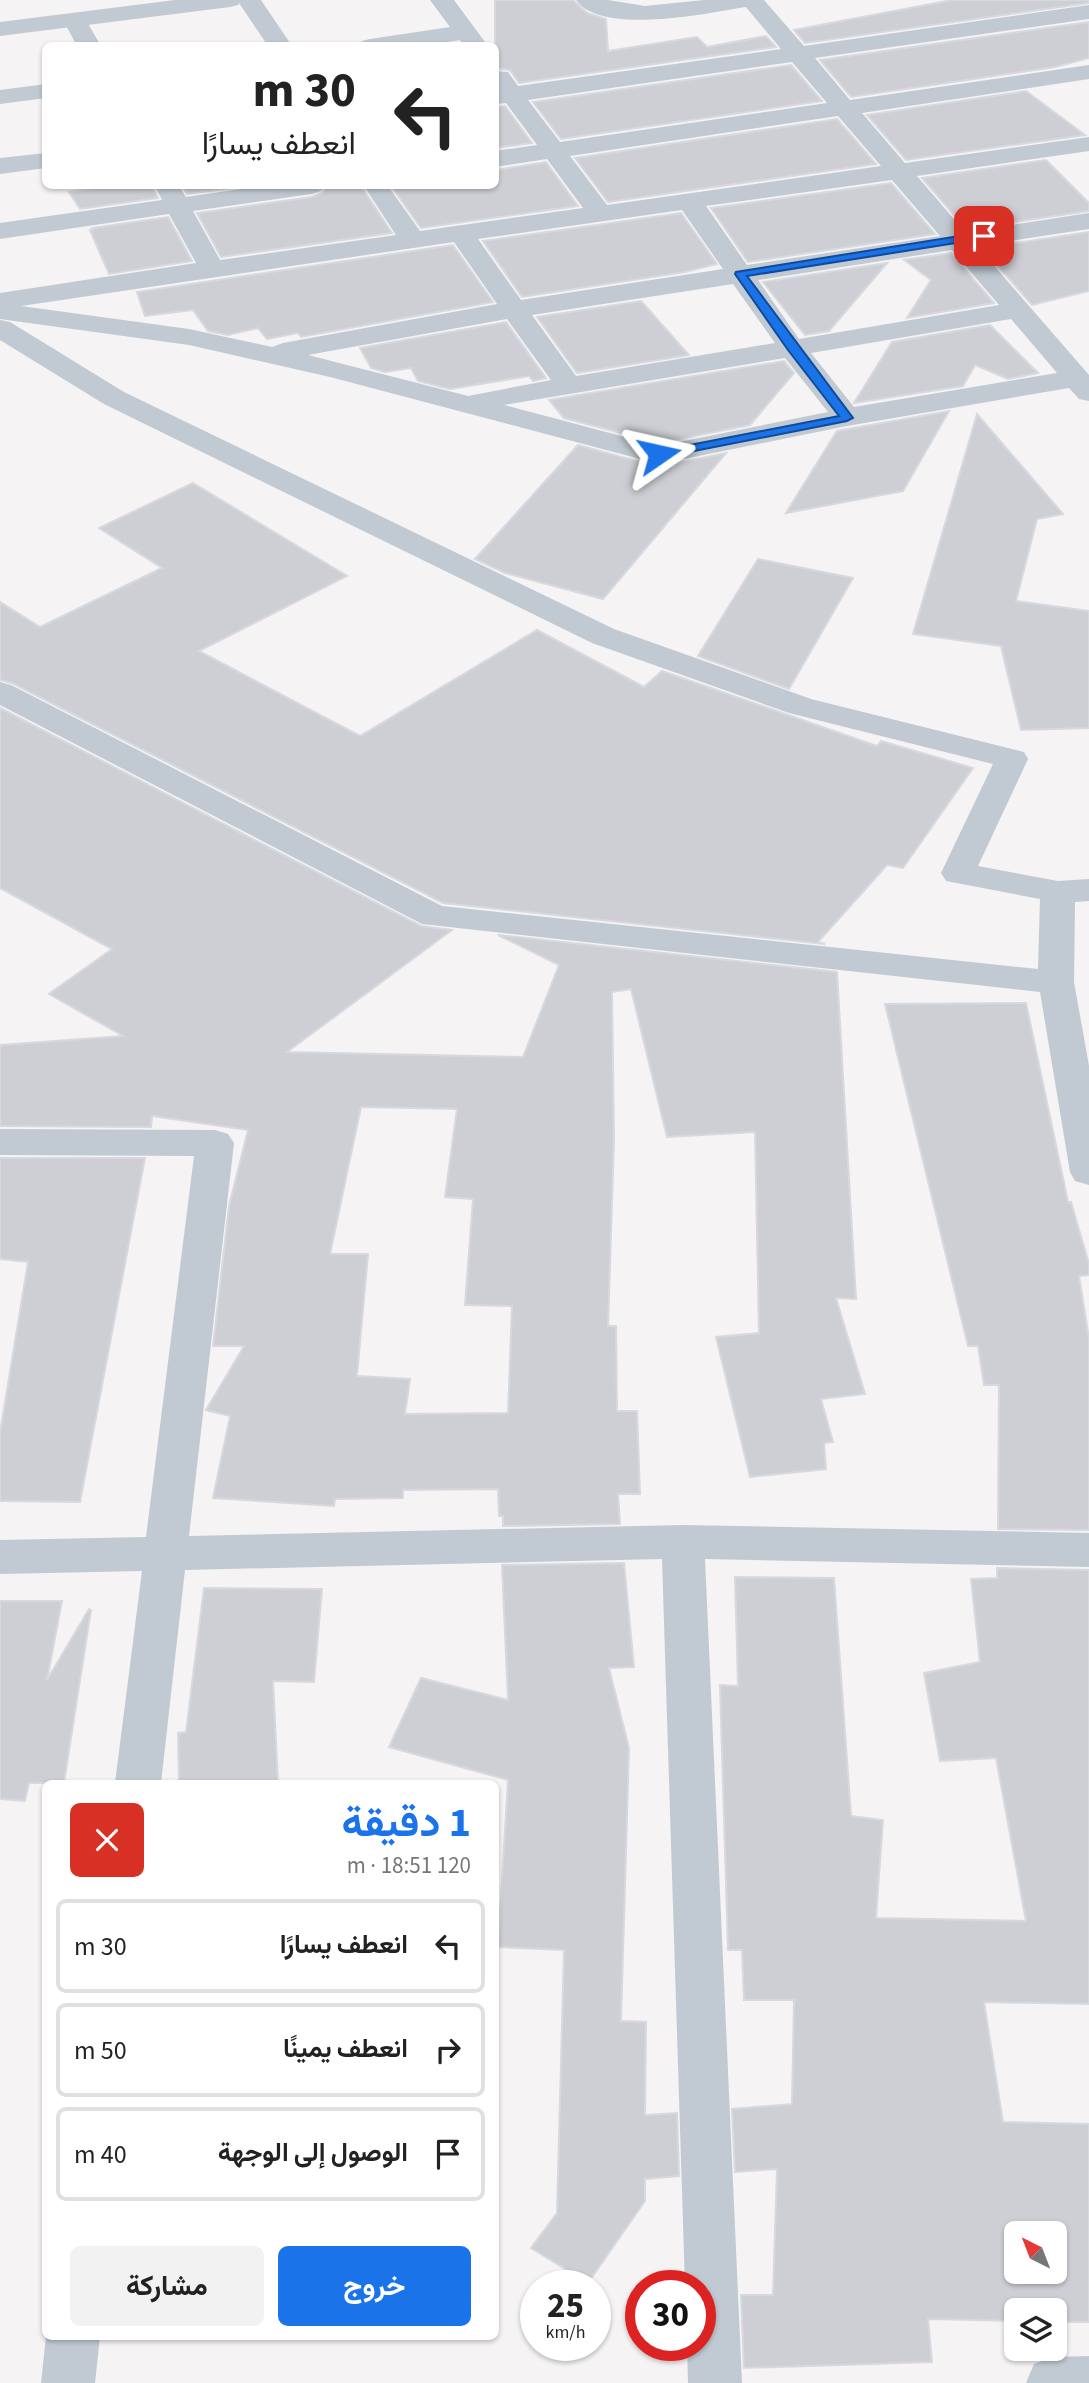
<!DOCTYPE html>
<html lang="ar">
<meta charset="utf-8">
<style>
:root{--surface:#fff;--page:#f2f2f2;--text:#222;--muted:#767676;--line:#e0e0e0;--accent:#1a73e8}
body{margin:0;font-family:"Source Sans 3",Vazirmatn,sans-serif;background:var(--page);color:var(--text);direction:rtl;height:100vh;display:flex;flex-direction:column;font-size:26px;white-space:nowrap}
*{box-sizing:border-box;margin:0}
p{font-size:23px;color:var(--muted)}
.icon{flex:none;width:38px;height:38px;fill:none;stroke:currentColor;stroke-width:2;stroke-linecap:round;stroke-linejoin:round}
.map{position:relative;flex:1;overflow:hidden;direction:ltr}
.sheet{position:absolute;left:42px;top:1780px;width:457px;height:560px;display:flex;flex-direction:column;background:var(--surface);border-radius:10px;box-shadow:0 2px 5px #0004;direction:rtl}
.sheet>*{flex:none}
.banner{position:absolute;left:42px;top:42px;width:457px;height:147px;border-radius:10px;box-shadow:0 2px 5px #0004;direction:rtl;background:#fff;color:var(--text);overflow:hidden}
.needle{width:46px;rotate:318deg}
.tools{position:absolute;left:1004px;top:2221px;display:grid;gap:14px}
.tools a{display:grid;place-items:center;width:63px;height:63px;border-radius:10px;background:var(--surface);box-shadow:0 2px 5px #0004;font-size:35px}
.speed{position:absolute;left:520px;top:2270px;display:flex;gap:14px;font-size:35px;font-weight:700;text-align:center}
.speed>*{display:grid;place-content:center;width:91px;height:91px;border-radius:50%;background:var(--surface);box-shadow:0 2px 5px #0004;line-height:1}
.speed small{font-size:18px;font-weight:400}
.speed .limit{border:10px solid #d22;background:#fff;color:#111}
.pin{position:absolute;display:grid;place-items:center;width:60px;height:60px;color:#fff;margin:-30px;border-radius:14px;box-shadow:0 4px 10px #0006}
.me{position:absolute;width:77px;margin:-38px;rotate:79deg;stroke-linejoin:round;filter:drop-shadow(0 0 5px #0008)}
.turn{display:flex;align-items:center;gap:24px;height:147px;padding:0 28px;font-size:32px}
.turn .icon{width:91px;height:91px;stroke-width:2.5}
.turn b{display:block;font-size:49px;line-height:60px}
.round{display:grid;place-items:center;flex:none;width:74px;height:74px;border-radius:10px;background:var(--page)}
.summary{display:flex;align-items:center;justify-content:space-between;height:119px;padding:0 28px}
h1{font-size:42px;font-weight:700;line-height:52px;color:var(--accent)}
.action{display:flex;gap:14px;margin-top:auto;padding:14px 28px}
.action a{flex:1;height:80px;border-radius:10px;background:var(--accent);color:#fff;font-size:28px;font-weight:700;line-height:80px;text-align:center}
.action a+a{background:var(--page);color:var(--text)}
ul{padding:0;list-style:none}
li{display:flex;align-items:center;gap:21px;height:94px;margin:0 14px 10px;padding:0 14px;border:4px solid var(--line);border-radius:10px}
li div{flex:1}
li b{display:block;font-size:26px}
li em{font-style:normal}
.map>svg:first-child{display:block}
</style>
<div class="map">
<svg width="1089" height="2383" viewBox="0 0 1089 2383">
<rect width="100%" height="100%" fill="#f5f3f3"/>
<!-- building -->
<g fill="#cdcfd5" stroke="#d7d9de" stroke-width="2" fill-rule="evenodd">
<polygon points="495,0 573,0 587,13 606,19 608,51 697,37 707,47 766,36 776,47 519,83 510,70 495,68"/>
<polygon points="952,0 1089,0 1089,3 805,43 794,30"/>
<polygon points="1089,22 1089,58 1055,67 851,97 820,60"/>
<polygon points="791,65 822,101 561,139 533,102"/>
<polygon points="1026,91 1085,135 906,160 867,115"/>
<polygon points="505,106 532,143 495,148 495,107"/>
<polygon points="837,119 876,164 608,202 575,158"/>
<polygon points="1046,160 1089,203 1089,211 966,229 922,178"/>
<polygon points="546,162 578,206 421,228 391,186 495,186 495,170"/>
<polygon points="891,183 935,234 748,262 711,208"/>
<polygon points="109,186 152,186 158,198 80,209 69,192"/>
<polygon points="182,186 247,186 187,194"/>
<polygon points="327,186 361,186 392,233 221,257 197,213 312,197 322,193"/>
<polygon points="681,213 717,264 685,272 522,297 483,241"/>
<polygon points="168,217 192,261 109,274 90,230 93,230 92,228"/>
<polygon points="1089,232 1089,291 1032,305 982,248"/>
<polygon points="453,245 493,302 301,337 298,333 267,339 258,328 228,335 208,331 193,310 145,316 137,292"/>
<polygon points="951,253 994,303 907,318 931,280 904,260"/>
<polygon points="887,263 829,331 805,335 763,282"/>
<polygon points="641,301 689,355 577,373 537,317"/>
<polygon points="506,322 546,378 533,381 529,376 450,389 418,381 411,368 385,372 371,368 360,348"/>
<polygon points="990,325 1038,373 1008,379 975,365 963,386 854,403 892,342"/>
<polygon points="784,361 794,373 750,425 659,443 564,418 549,400"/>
<polygon points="949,411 903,491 786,513 837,431"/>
<polygon points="977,414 1063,514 1037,519 1016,601 1089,611 1089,728 1021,730 1001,646 913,634"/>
<polygon points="578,445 658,467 726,453 603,599 505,573 475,559"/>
<polygon points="193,483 347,576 199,651 360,736 537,630 644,687 662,671 877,746 881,741 973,768 903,868 887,865 818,942 825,944 443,903 12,683 0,680 0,602 40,627 162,568 99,528"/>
<polygon points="758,559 853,578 789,689 698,656"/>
<path d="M0,708L421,926L452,930L287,1052L523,1057L559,965L498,935L837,972L856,1299L836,1298L865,1394L821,1399L833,1442L824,1443L826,1469L750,1477L716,1337L759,1333L755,1132L667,1137L631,989L612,992L614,1140L608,1326H616L617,1411H637L640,1494H618L620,1524L503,1526V1516H499L498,1489L403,1490V1498L335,1499L334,1506L213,1498L230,1416L206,1410L244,1346H213L229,1206L248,1130L152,1116L151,1127L0,1126V1045L123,1036L49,994L112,949L0,888ZM361,1107L457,1109L445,1197L473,1199L465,1305L512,1306L508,1413L405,1414L410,1379L357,1376L368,1254H330Z"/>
<polygon points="1026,1003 1068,1202 1071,1202 1089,1264 1089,1275 1079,1276 1089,1339 1089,1530 998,1529 999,1385 984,1385 978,1346 968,1346 885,1004"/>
<polygon points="0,1158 145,1158 80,1502 0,1501 0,1433 28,1262 0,1259"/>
<polygon points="624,1563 634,1667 609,1668 629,1748 621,2021 646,2022 645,2115 677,2113 679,2176 645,2179 645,2201 588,2283 531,2248 557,2213 564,1950 498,1947 508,1780 389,1747 421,1678 508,1700 502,1565"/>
<path d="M997,1568L1089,1570V2004L984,2002L1003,2122L1089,2124V2322H1055V2310H1017V2321L928,2319L932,2362L744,2368L741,2295H773L777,2169L735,2172L732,2109L792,2104L794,2000H744L742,1950H728L720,1685L738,1686L735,1577L834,1578L851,1816L883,1820L876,1918L1026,1921L996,1758L940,1761L924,1673L980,1662L971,1579L997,1578ZM1017,2233H1055V2272H1017Z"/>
<polygon points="204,1588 322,1589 314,1682 273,1681 278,1783 179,1783 178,1733 186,1732"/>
<polygon points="0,1601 62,1601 47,1680 89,1609 91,1610 64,1783 29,1783 25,1801 0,1799"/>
</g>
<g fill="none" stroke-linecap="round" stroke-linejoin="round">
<!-- minor -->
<g fill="#c1cad2" fill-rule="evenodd">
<polygon points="237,0 261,0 292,46 268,46"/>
<polygon points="430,0 454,0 488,46 464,46 460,40 422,46 358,46 362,41 370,39 450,27"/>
<path d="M740,0H764L804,46L1089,5V19L815,58L850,100L1089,65V79L862,113L905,163L1089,137V151L917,176L965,232L1089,213V229L977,246L1089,375V401L1079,399L1069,388L847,426L659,464L330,377L189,345L0,319V293L196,263L169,214L0,239V223L162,200L155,186H179L186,197L262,186H324L321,191L312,194L193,211L220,260L396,235L364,186H388L420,231L583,208L547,159L495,167V151L537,145L506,103L495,104V71L508,72L518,86L781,49ZM792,62L827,103L560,142L528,100ZM838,116L881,166L607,205L570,156ZM892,180L940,236L747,265L706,206ZM682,210L723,269L521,300L478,239ZM454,242L497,304L283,343L272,347L189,329L21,306ZM952,250L999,305L799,339L758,280ZM733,284L775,343L576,376L532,315ZM507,319L551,380L468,396L308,355ZM1011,319L1057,373L854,407L811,353ZM785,358L828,412L659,446L504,405Z"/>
<polygon points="75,13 83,15 101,46 77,46 63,20 67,15"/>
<polygon points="46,84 46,98 0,104 0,90"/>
<polygon points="46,153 46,168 0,174 0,158"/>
<polygon points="0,320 10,322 124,392 614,629 811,699 1024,752 1028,759 978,866 1058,881 1089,879 1089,901 1075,902 1074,982 1089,1066 1089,1185 1075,1181 1070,1172 1040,992 422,924 0,705 0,682 11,685 442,906 1038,969 1040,899 946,881 941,873 993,764 789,713 592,643 104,404 0,340"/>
<polygon points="0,1129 215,1130 228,1134 234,1143 189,1536 683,1525 1089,1533 1089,1567 705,1559 742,2383 688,2383 687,2345 700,2345 700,2286 685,2286 662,1559 185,1570 161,1783 115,1783 142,1571 0,1574 0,1540 146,1537 194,1156 0,1155"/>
<polygon points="46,2336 100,2336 95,2383 41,2383"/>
<polygon points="1089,2356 1089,2383 1026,2383 1034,2364 1053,2357"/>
</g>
<!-- tertiary -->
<g fill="#c1cad2" fill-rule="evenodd">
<polygon points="175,0 242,0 238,5 230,7 0,36 0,22"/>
<path d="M576,0H608L645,6L704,0H757L753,5L745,7C709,13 601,36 576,0Z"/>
</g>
</g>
<!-- route -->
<polygon fill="#1a73e8" stroke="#114b97" stroke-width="2" points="984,232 988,233 988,238 747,276 853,418 847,421 659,458 653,454 659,451 839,416 788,350 735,274 736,272"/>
</svg>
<div class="tools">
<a><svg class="needle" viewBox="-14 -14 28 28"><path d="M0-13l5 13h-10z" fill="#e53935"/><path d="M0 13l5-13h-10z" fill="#767676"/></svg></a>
<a><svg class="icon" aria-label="layers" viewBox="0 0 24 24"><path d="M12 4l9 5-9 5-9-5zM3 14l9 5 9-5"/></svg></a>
</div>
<div class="speed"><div>25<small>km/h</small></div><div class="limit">30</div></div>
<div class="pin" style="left:984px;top:236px;background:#d93025"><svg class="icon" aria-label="arrive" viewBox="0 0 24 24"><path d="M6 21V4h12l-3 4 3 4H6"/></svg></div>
<svg class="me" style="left:659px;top:454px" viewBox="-20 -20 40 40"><path d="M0-17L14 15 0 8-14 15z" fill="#1a73e8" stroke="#fff" stroke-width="4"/></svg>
<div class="banner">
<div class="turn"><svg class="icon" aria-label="left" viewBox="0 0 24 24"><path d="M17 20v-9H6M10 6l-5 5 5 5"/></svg><div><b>30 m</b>انعطف يسارًا</div></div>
</div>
<section class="sheet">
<div class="summary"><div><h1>1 دقيقة</h1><p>120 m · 18:51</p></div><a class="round" style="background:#d93025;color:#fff"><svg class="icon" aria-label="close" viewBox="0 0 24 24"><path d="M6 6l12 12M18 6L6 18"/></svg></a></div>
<ul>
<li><svg class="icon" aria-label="left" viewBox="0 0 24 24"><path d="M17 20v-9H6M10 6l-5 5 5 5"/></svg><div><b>انعطف يسارًا</b></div><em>30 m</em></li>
<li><svg class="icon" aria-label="right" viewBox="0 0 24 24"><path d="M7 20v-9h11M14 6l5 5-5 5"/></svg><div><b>انعطف يمينًا</b></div><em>50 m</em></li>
<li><svg class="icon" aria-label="arrive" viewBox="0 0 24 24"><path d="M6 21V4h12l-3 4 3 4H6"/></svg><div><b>الوصول إلى الوجهة</b></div><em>40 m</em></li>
</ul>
<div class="action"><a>خروج</a><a>مشاركة</a></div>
</section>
</div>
